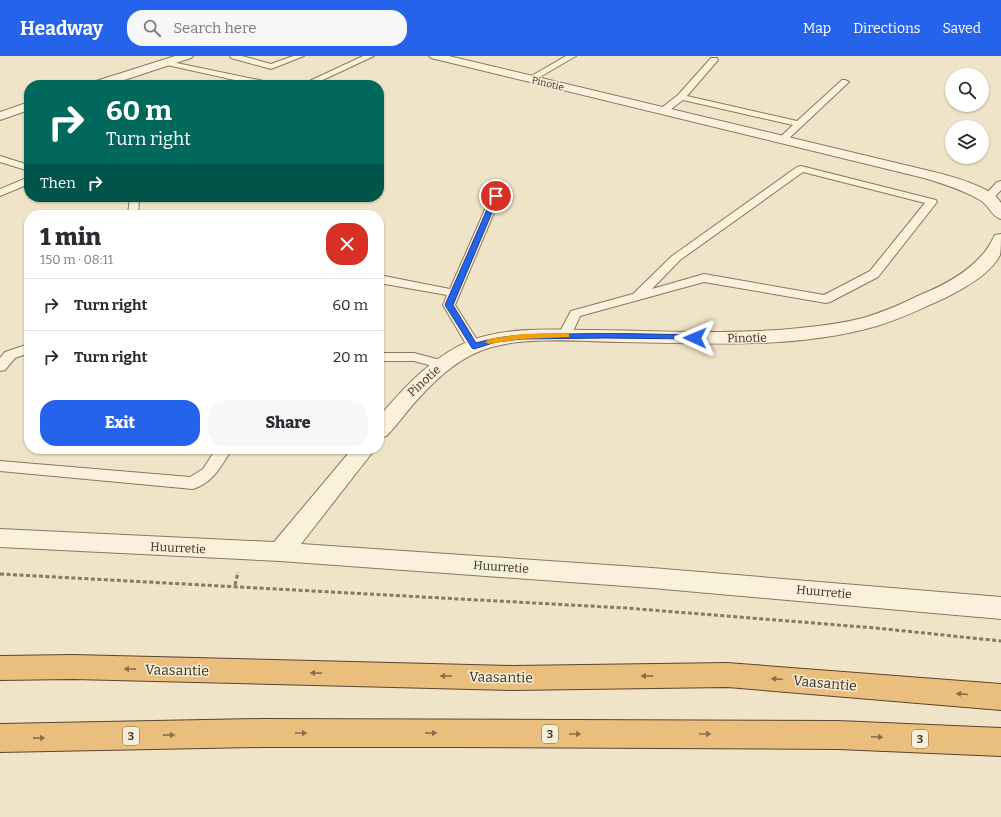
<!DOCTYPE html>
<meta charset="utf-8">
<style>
:root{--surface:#fff;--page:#f7f7f7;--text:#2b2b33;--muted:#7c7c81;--line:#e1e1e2;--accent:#2563eb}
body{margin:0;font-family:Bitter,serif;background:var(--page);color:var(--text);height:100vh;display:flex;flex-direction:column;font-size:15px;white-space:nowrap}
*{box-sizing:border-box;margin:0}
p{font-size:13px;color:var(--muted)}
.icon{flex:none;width:22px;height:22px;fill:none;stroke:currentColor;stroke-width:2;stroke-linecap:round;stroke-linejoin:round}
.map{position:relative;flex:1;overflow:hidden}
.side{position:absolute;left:24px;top:154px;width:360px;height:244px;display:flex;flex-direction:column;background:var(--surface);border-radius:16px;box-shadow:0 1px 3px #0004}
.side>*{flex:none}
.hud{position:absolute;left:24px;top:24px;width:360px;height:122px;border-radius:16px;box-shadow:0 1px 3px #0004;background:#00695c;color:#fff;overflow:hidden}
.fabs{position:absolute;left:945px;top:12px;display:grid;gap:8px}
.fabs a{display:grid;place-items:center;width:44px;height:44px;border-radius:50%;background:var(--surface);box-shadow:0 1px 3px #0004;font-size:20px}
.pin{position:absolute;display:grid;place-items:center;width:34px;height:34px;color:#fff;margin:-17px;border:2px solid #fff;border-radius:50%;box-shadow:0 1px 4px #0007}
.me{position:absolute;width:44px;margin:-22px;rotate:271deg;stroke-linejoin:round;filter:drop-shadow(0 0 3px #0008)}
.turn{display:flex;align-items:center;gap:14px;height:84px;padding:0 16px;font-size:18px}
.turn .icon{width:52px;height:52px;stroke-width:2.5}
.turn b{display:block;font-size:28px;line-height:34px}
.then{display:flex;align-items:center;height:38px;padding:0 16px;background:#0003;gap:8px;font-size:15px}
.round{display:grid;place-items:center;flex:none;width:42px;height:42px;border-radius:16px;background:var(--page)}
.head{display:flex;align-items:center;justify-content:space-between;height:68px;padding:0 16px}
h1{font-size:24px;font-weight:800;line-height:30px}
.button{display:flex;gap:8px;margin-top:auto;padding:8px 16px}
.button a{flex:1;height:46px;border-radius:16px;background:var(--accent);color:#fff;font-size:16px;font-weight:800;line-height:46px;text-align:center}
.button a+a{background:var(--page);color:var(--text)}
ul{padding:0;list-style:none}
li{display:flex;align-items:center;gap:12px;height:52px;padding:0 16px;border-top:1px solid var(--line)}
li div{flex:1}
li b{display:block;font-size:15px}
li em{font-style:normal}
header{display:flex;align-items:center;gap:24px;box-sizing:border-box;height:56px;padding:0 20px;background:var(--accent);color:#fff}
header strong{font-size:19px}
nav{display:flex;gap:22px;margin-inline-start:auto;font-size:14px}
.search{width:280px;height:36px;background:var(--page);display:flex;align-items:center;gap:10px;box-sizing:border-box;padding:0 14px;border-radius:16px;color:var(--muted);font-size:15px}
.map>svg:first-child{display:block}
</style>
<header>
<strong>Headway</strong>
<div class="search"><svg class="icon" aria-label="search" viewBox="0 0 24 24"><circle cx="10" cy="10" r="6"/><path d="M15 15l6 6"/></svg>Search here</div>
<nav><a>Map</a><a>Directions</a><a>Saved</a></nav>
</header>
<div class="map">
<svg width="1001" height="761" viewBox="0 0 1001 761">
<rect width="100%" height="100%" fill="#f0e4c8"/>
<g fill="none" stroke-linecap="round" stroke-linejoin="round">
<defs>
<g id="service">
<polygon points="230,0 242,0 271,8 293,0 304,0 271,13 231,2"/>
<polygon points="363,0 374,0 312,29 301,29"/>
<polygon points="566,0 576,0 533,25 527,25 526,23"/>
<polygon points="711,2 717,2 718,4 687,40 797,65 842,24 845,24 849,26 785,86 782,87 777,84 793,69 683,44 666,57 660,57 659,55 660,53 678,39"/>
<polygon points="164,5 167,5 268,26 272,29 257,29 167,9 163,7"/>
<polygon points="0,100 29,109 29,115 0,106"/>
<path d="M801,110L936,144L937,146L878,221L830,246L826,247L704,226L580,260L570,282H560L558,279L571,255L633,238L672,200L797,111ZM803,116L925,147L870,215L824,239L704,218L652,233L680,204Z"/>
<polygon points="29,121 29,128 0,140 0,133"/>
<polygon points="1001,125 1001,134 992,144 984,144 983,142 984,140 997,126"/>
<polygon points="496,137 501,140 455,249 481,290 479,293 469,293 443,249 447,239 379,227 379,219 450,233 491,140"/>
<polygon points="130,141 141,141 139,144 138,159 128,159"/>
<polygon points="29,288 29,297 15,302 5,314 0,315 0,302 5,296"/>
<polygon points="379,297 414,297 448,306 450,309 448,312 443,313 414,305 379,305"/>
<path d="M216,393H232C221,410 214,426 193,433L0,415V405L190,421L203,413Z"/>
</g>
<g id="minor">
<polygon points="175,0 193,0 191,2 109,29 91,29 93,26"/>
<path d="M429,0H449L934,116C950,120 993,131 1001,147C1001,151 1001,158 1001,163C991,160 989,149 980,144C963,134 944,128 924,122L435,3L431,2Z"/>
<polygon points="29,46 29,54 0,64 0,56"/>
<path d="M1001,178C1001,184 1001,194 1000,199C991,218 963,233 945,242C923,252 900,263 877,270C793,294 704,287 618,286C581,285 526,281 492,291C462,299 438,321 418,343C411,350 391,377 386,380C384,381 381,382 379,382V361C405,330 434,299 472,284C511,270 556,274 597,274C664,275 732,279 800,272C821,270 843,267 863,262C883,256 902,248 920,239C942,230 966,218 982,199C988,193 991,186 995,179Z"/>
<polygon points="352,393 375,393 301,488 652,512 1001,541 1001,563 652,532 280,505 0,491 0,473 274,486"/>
</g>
<g id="trunk">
<polygon points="73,599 513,610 727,607 1001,628 1001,654 727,631 513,634 73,623 0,624 0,600"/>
<polygon points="262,663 838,665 1001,672 1001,700 838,693 456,691 262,691 0,696 0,668"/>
</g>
</defs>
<!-- service casing -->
<use href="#service" stroke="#8d765c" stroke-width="2"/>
<!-- minor casing -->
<use href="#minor" stroke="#8d765c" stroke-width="2"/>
<!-- trunk casing -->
<use href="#trunk" stroke="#5b4430" stroke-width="2"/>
<!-- path -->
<g stroke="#8d765c" stroke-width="3" stroke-dasharray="4 2.5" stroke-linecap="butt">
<polyline points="0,518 626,552 876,572 1001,585"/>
<polyline points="235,529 238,516"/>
</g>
<!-- service -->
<use href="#service" fill="#faf1dc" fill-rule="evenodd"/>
<!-- minor -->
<use href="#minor" fill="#faf1dc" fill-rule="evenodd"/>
<!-- trunk -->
<use href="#trunk" fill="#eabe7c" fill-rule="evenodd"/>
</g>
<!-- one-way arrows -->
<defs><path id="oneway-solid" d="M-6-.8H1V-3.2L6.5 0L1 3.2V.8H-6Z"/></defs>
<g fill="#8b6f49">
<use href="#oneway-solid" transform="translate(130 613) rotate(-179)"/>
<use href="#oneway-solid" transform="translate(316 617) rotate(-179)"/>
<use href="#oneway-solid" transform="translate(446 620) rotate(-179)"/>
<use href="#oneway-solid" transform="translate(647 620) rotate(179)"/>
<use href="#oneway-solid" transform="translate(777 623) rotate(-175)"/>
<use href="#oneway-solid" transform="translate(962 638) rotate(-175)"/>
<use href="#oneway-solid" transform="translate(301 677)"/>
<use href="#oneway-solid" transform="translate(431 677)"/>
<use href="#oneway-solid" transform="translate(575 678)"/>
<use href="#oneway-solid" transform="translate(705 678)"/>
<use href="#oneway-solid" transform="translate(169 679) rotate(-1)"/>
<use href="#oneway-solid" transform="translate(877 681) rotate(2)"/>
<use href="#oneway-solid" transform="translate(39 682) rotate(-1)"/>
</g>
<!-- route -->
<path fill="#2563eb" stroke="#184099" d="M496,138L499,140L453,249L476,287C506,278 536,278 567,278C610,277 652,278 695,279L699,282L698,283L605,282L522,283L496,286L474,293L472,292L445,249L493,140Z"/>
<!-- slow -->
<polygon fill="#f59e0b" points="566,277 569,278 569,281 522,283 489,288 485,286 489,283 522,278"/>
<g text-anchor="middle" stroke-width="3" stroke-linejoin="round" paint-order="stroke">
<!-- far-street labels -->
<g font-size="10" fill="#3d2e20" stroke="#f7eed8">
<text transform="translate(548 27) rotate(14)" y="4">Pinotie</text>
</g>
<!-- shield labels -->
<g fill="#f7eed8" stroke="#756857" stroke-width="1">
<rect x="542" y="669" width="16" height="18" rx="3"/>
<rect x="123" y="671" width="16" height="18" rx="3"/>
<rect x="912" y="674" width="16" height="18" rx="3"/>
</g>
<g font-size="11" font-weight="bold" fill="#3d2e20">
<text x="550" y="682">3</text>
<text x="131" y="684">3</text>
<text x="920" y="687">3</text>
</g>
<!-- street labels -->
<g font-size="12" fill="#3d2e20" stroke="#f7eed8">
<text transform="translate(747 282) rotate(-1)" y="4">Pinotie</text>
<text transform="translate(424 325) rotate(-42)" y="4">Pinotie</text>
<text transform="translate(178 492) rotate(3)" y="4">Huurretie</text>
<text transform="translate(501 511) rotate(4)" y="4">Huurretie</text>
<text transform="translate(824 536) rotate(5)" y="4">Huurretie</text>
</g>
<!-- near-street labels -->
<g font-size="14" fill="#3d2e20" stroke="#f7eed8">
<text transform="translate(177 614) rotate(1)" y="5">Vaasantie</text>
<text transform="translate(501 621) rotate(1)" y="5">Vaasantie</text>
<text transform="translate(825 627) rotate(5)" y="5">Vaasantie</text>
</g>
</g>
</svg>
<div class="fabs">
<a><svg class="icon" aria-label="search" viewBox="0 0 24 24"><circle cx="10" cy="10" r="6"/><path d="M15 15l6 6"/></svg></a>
<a><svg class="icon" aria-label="layers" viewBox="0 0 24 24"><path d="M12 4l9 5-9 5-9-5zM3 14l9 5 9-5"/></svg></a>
</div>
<div class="pin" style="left:496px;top:140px;background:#d93025"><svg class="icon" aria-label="arrive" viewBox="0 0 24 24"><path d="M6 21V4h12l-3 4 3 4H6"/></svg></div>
<svg class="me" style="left:695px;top:282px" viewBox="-20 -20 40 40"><path d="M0-17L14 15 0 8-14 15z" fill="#2563eb" stroke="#fff" stroke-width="4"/></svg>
<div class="hud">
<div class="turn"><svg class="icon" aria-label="right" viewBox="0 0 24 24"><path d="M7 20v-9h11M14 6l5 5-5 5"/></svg><div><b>60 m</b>Turn right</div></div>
<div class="then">Then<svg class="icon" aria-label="right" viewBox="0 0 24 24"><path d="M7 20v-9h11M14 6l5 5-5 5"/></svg></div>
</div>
<section class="side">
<div class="head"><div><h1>1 min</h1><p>150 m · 08:11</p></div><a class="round" style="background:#d93025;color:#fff"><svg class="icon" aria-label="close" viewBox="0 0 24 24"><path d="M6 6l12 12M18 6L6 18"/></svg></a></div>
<ul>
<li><svg class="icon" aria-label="right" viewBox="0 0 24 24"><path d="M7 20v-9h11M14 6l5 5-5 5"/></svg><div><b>Turn right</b></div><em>60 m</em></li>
<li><svg class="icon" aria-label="right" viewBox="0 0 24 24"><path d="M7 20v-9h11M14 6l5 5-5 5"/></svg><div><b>Turn right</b></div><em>20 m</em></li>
</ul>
<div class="button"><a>Exit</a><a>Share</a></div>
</section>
</div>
